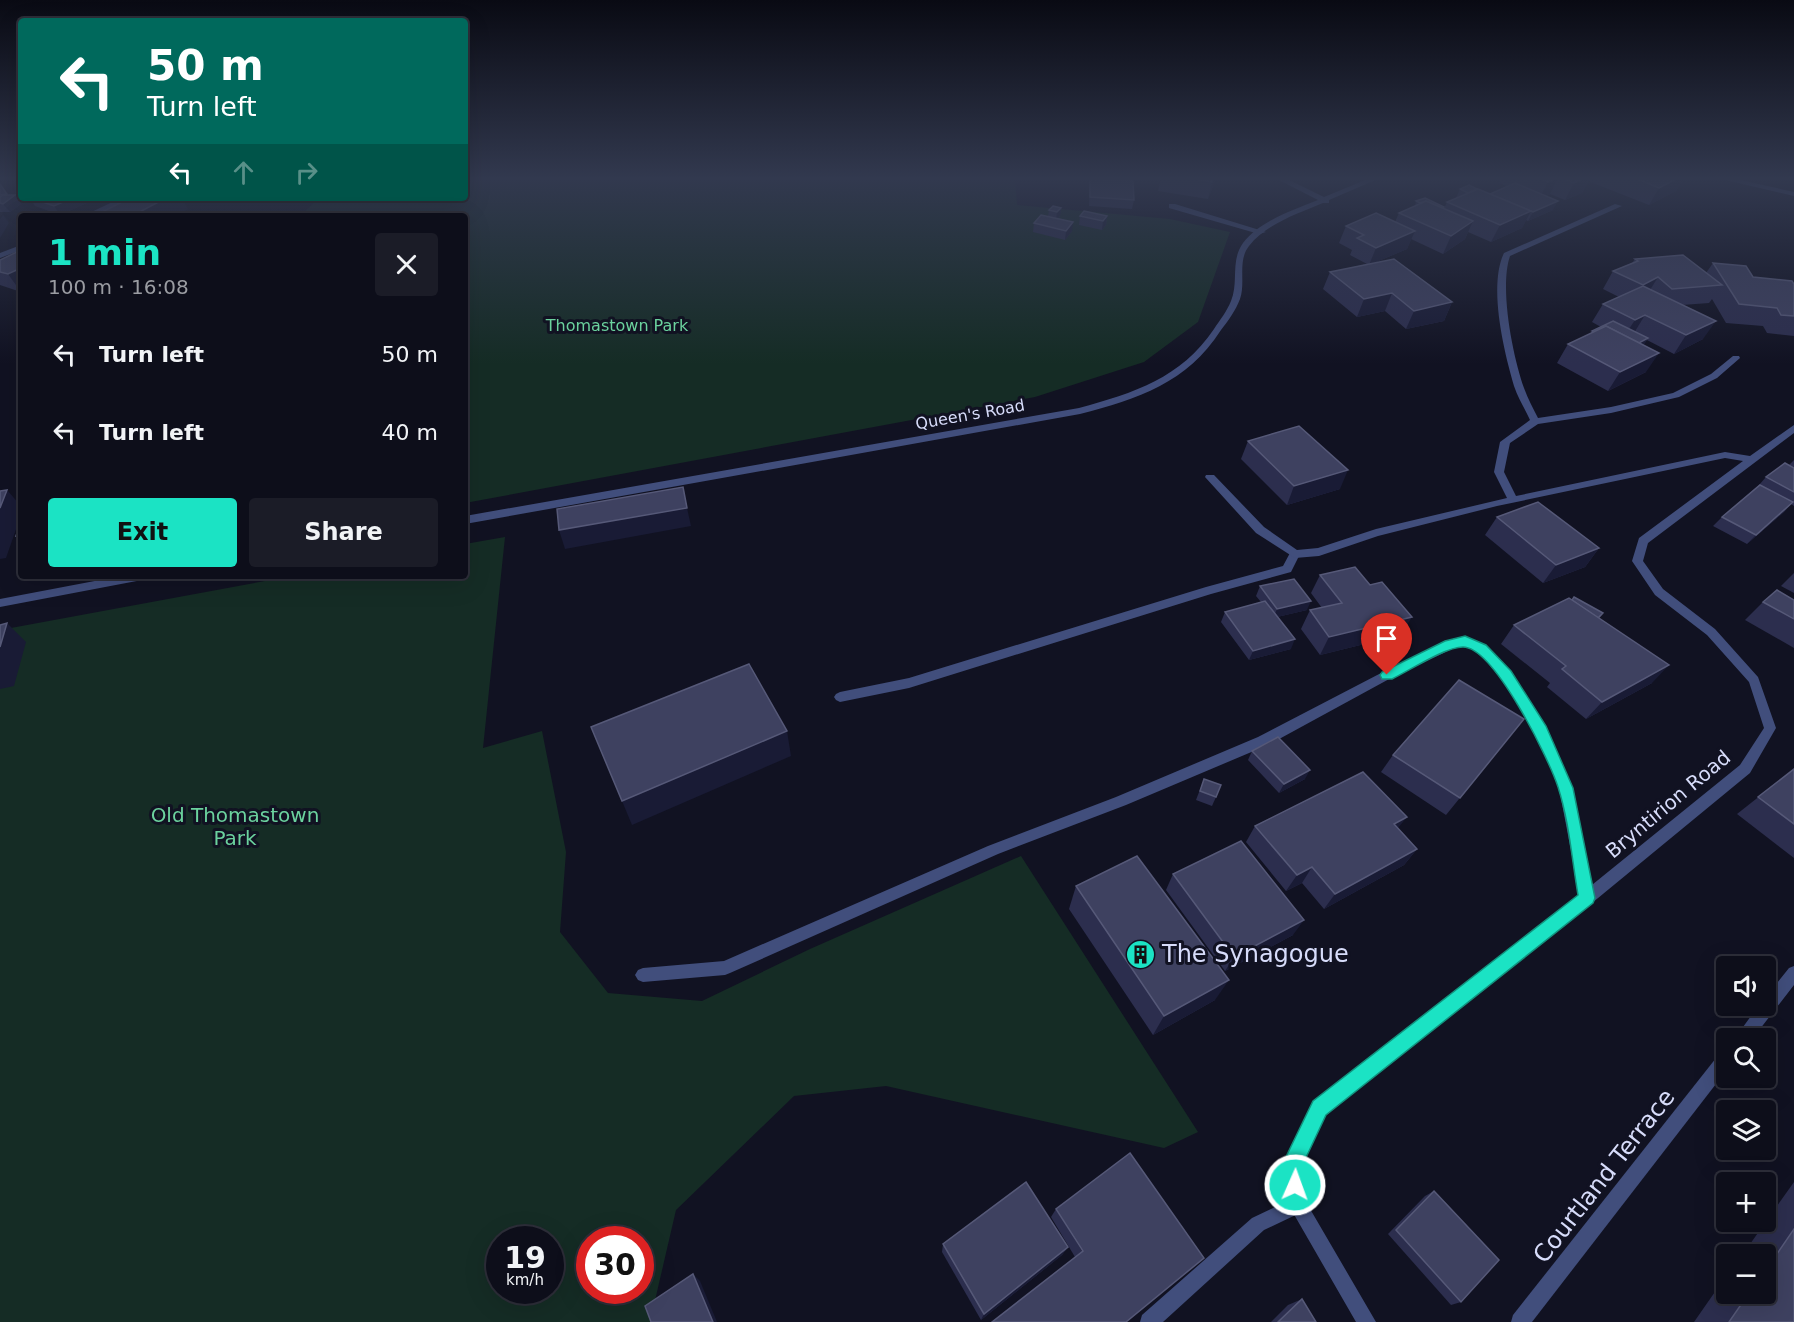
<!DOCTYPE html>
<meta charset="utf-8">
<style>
:root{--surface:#0d0e1a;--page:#1b1c27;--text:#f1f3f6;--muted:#9a9ca2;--line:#2d2e39;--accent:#1be3c4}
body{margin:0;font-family:"DejaVu Sans",sans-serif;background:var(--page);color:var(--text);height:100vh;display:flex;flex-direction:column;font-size:22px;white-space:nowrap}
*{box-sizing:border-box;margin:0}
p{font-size:20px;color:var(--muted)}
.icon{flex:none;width:33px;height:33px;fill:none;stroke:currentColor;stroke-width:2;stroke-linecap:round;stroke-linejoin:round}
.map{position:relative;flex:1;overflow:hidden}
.sheet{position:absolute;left:18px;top:213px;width:450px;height:366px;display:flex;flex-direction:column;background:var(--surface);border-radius:6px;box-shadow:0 6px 24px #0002,0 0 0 2px var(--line)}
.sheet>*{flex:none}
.banner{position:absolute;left:18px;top:18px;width:450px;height:183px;border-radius:6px;box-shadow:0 6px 24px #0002,0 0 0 2px var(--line);background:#00695c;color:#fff;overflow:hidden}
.controls{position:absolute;left:1716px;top:956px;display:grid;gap:12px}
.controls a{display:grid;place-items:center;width:60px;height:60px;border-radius:6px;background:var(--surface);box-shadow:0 6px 24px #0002,0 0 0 2px var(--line);font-size:30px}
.speed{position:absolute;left:486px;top:1226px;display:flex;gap:12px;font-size:30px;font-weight:700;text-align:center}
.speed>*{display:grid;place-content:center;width:78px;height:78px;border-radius:50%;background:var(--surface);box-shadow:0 6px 24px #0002,0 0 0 2px var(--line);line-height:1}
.speed small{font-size:15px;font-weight:400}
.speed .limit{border:9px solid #d22;background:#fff;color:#111}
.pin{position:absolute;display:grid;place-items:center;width:51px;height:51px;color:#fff;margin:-62px -26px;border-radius:50% 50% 50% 0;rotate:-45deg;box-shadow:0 0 6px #0007}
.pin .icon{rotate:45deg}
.me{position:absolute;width:66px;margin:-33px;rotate:2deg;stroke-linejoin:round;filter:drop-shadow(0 0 4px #0008)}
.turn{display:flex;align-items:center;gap:21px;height:126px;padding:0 30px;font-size:27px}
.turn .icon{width:78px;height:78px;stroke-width:2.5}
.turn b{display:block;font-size:42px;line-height:51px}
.lanes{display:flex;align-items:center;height:57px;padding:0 30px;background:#0003;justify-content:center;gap:30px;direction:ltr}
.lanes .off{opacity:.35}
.round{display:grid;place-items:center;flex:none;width:63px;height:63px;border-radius:6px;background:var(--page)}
.overview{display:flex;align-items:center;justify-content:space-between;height:102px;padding:0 30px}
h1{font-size:36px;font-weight:700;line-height:45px;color:var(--accent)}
.button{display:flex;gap:12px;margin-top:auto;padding:12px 30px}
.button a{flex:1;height:69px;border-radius:6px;background:var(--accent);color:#111;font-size:24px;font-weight:700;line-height:69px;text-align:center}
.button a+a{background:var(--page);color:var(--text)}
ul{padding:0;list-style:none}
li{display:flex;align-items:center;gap:18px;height:78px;padding:0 30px}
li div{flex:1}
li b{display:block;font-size:22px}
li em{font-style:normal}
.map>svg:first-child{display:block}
</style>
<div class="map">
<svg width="1794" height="1322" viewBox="0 0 1794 1322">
<rect width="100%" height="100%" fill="#111222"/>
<!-- green -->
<g fill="#152c25" fill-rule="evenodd">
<polygon points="465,178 1015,178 1017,205 1170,219 1230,232 1198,322 1144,362 1035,397 465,503 465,216 300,216 319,198 465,198"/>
<path d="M505,537L483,748L542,731L566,852L560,932L608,993L702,1001L810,949L1021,856L1198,1132L1164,1148L886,1086L794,1096L676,1210L650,1322H0V630L292,576H465V544ZM500,1239H550V1290H500ZM590,1239H640V1290H590Z"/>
</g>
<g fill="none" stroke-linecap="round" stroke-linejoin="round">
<!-- service -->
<g fill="#414e7c" fill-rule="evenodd">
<polygon points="1169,204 1175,204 1266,232 1259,234 1169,208"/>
<polygon points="1295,550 1300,554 1291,572 1211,594 909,688 840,702 836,700 834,697 836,694 840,692 909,678 1206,587 1283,566 1291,551"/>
<polygon points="1465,637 1485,646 1510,672 1545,726 1573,788 1594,898 1592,903 1587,905 1582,903 1580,898 1559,788 1534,728 1502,678 1477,652 1464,646 1452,649 1391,678 1268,745 1126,805 998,854 730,973 725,975 643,982 638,980 635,975 638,970 643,968 724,961 988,846 1116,797 1258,737 1383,672 1445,642"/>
<polygon points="1298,1196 1304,1199 1307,1205 1304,1211 1264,1230 1163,1322 1140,1322 1142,1315 1252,1218"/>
</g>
<!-- minor -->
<g fill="#414e7c" fill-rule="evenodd">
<path d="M1275,178H1285L1324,197L1370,178H1380L1329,200V203H1323C1299,213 1266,224 1249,246C1237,261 1246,282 1240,299C1236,310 1228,321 1221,330C1187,383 1138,399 1080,414L465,524V516L1079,408C1134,393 1181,378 1214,329C1220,320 1227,311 1231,301C1239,282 1230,261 1243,243C1260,221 1293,210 1318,200Z"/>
<polygon points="1717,178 1732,178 1794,192 1794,196"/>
<polygon points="121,198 131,198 93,216 83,216"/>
<path d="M1615,204L1622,206L1510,256C1499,288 1513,357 1524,388C1528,399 1533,408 1538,418L1611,407L1673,393L1711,374L1733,356H1739L1740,358L1717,378L1679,397L1611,413L1538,424L1510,443L1504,472L1516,496L1725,452L1750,456L1794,425V433L1648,543L1643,561L1663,589L1715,629L1758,677L1776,728L1750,773L1592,903L1325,1114L1301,1166L1306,1202L1376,1322H1356L1292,1211L1283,1165L1286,1159L1313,1102L1582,893L1740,765L1764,728L1749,682L1707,635L1655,595L1632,561L1639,538L1743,461L1725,458L1497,506L1378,536L1319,556L1295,558L1256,533L1205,477L1206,475H1214L1264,527L1297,550L1318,548L1376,529L1507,498L1494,472L1500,442L1530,420C1525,409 1518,398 1514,386C1504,352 1488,286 1504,253Z"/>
<polygon points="21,245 21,250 0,258 0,253"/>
<polygon points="121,576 148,576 142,580 0,607 0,599"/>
<polygon points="1794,966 1794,985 1753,1038 1735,1038 1759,1005 1766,1005 1766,997 1789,968"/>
<polygon points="1726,1051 1726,1071 1532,1322 1511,1322 1513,1315 1720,1053"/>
</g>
</g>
<!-- wall -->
<g fill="#2c2e4e">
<polygon points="1161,178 1216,178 1208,199 1158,191"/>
<polygon points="1501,178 1684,178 1676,191 1649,205 1588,181 1582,193 1565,200 1550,194 1547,196 1553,210 1528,221 1526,220 1522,228 1491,242 1468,232 1465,239 1443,254 1411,239 1407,249 1376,262 1452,302 1444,321 1406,329 1385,311 1357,317 1323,289 1330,272 1367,264 1350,255 1352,250 1339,243 1346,226 1395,222 1399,213 1415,206 1416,201 1444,209 1447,202 1456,198 1460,189 1490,194 1507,186 1499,183"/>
<polygon points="1090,179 1134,200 1132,209 1089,206"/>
<polygon points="0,184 8,195 15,195 21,204 10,212 0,212"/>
<polygon points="30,198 98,198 60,215 35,206"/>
<polygon points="1061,208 1060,216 1058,219 1072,231 1065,240 1033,232 1034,223 1048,216 1049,210"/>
<polygon points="1080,216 1107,216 1106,225 1102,230 1079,225"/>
<polygon points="21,250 21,292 0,285 0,260"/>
<polygon points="1635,259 1706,273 1713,263 1753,277 1794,284 1794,336 1767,333 1763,326 1726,323 1712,299 1709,303 1682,305 1703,339 1674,354 1647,340 1643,345 1646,372 1608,391 1557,363 1568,344 1590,334 1592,331 1601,327 1592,322 1603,304 1619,297 1603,289 1613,271 1632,263"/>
<polygon points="1248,441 1340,489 1287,505 1241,459"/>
<polygon points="1794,460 1794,506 1791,504 1784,512 1747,544 1713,526 1722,517 1759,485 1766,477 1789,465"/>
<polygon points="1497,517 1599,548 1585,567 1543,583 1485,535"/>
<polygon points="1794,573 1794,593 1781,586"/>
<polygon points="1320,575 1370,585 1401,635 1320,655 1301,629 1310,610 1322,608 1311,593"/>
<polygon points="1260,586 1307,610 1277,617 1291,649 1249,660 1221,622 1225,612 1261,602 1256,596"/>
<polygon points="1572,600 1603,613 1599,619 1652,683 1586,719 1547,687 1550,683 1501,644 1514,625"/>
<polygon points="1794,600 1794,648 1745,620 1763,602"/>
<polygon points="1524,719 1446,815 1381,772 1393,755"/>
<polygon points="1252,751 1305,779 1279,793 1248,760"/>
<polygon points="1794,769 1794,858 1737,814"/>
<polygon points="1204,779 1216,797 1212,806 1196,800"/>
<polygon points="1255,826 1398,828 1417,849 1404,865 1324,909 1302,883 1286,891 1246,842"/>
<polygon points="1173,874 1293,935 1225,971 1166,890"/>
<polygon points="1076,886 1215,1000 1153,1035 1069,909"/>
<polygon points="1794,1182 1794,1322 1694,1322 1726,1276 1726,1293 1766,1293 1766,1254 1743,1254"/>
<polygon points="1434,1191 1461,1302 1451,1305 1388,1234 1425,1196"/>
<polygon points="1056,1209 1126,1322 1075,1257 1051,1217"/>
<polygon points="943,1244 1068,1247 1062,1255 981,1320 942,1252"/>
<polygon points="1302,1299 1316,1322 1271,1322 1288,1305"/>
</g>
<!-- shaded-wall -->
<g fill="#191b35">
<polygon points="1213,178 1216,178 1208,199 1212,182"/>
<polygon points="1557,178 1558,178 1550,194 1539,199 1548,182"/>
<polygon points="1584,178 1589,178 1582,193 1565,200 1574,183"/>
<polygon points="1678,178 1684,178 1676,191 1649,205 1659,188"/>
<polygon points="7,194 10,198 15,195 21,204 10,212 3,204 0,203 0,195"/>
<polygon points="72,198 98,198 60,215 54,206"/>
<polygon points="166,198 182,198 188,209 175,216 132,216"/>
<polygon points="1558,201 1553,210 1528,221 1533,212"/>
<polygon points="1061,208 1060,216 1056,221 1057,212"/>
<polygon points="1531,211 1522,228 1491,242 1500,225"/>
<polygon points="3,215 9,223 0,238 0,219"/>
<polygon points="1107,216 1106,225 1102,230 1103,221"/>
<polygon points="1473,221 1465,239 1443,254 1451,236"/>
<polygon points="1073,222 1072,231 1065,240 1066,231"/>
<polygon points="1415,231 1407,249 1369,265 1376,248"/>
<polygon points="21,268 21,292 8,274"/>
<polygon points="1658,277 1647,295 1631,303 1643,285"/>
<polygon points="1392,293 1385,311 1357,317 1364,299"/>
<polygon points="1452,302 1444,321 1406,329 1414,311"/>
<polygon points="1645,315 1634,333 1623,338 1635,320"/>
<polygon points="1716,321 1703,339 1674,354 1686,335"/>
<polygon points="1648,338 1642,348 1626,349"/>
<polygon points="1659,353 1646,372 1608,391 1620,372"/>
<polygon points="1348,470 1340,489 1287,505 1294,486"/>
<polygon points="7,490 21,506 21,515 6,558 0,559 0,508"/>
<polygon points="1793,502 1784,512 1747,544 1756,535"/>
<polygon points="687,508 691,526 565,549 559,530"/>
<polygon points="21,535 21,542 16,536"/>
<polygon points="1599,548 1585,567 1543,583 1556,565"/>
<polygon points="1311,601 1307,610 1273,618 1277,609"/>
<polygon points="1412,617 1401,635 1320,655 1329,637"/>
<polygon points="7,623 26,642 14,686 0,689 0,647"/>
<polygon points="1295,639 1291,649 1249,660 1253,651"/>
<polygon points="1669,665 1652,683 1586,719 1602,702"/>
<polygon points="787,731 791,756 632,825 622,801"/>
<polygon points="1310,770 1305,779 1279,793 1284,784"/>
<polygon points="1407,817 1394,833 1394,824"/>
<polygon points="1417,849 1404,865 1324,909 1335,894"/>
<polygon points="1312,867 1302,883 1286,891 1297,875"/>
<polygon points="1304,920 1293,935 1225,971 1234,957"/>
<polygon points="1229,980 1215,1000 1153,1035 1164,1016"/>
<polygon points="1068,1247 1062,1255 981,1320 984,1314"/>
<polygon points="693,1274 700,1281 717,1322 713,1322"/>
</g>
<!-- building -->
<g fill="#3e4160" stroke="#565978" stroke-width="1.5">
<polygon points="1191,178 1213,178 1212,182"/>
<polygon points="1538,178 1557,178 1548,182"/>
<polygon points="1561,178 1584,178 1574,183"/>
<polygon points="1635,178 1678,178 1659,188"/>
<polygon points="1090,179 1133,181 1134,200 1090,197"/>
<polygon points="1515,183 1558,201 1533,212 1490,194"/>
<polygon points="0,184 7,194 0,195"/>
<polygon points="1469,185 1477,189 1468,193 1460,189"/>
<polygon points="1478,189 1531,211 1500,225 1447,202"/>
<polygon points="3,195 15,195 3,204 0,203 0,197"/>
<polygon points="31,198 72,198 54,206"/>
<polygon points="130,198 166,198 132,216 101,216 96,215"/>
<polygon points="1425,198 1444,207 1442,208 1426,201 1420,203 1416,201"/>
<polygon points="1426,201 1473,221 1451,236 1399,213"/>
<polygon points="1053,206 1061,208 1057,212 1049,210"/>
<polygon points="1084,211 1107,216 1103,221 1080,216"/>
<polygon points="1376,213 1415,231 1376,248 1357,238 1364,235 1346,226"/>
<polygon points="1041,215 1073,222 1066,231 1034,223"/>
<polygon points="21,250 21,268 8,274 0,272 0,260"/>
<polygon points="1683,255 1722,285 1672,289 1658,277 1643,285 1613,271 1638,261 1635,259"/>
<polygon points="1394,259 1452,302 1414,311 1392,293 1364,299 1330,272"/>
<polygon points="1713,263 1746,266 1753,277 1792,281 1794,284 1794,316 1781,315 1777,308 1739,304"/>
<polygon points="1643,286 1716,321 1686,335 1645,315 1635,320 1603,304"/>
<polygon points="1613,321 1648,338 1639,343 1606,326 1594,332 1592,331"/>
<polygon points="1606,326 1659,353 1620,372 1568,344"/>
<polygon points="1299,426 1348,470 1294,486 1248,441"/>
<polygon points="1785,463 1794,468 1794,492 1766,477"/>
<polygon points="1760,485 1793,502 1756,535 1722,517"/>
<polygon points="683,487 687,508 559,530 557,509"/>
<polygon points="7,490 0,508 0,491"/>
<polygon points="1538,502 1599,548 1556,565 1497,517"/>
<polygon points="21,522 21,535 16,536"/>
<polygon points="1355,567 1370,585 1382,582 1412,617 1329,637 1310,610 1342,603 1320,575"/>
<polygon points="1294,579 1311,601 1277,609 1260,586"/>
<polygon points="1777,590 1794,600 1794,619 1763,602"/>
<polygon points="1574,597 1603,613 1598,618 1572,600"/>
<polygon points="1569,598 1669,665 1602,702 1562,669 1566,666 1514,625"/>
<polygon points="1265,601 1295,639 1253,651 1225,612"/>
<polygon points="7,623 0,647 0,625"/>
<polygon points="749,664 787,731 622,801 591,727"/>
<polygon points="1459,680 1524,719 1460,798 1393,755"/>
<polygon points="1278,737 1310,770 1284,784 1252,751"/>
<polygon points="1794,769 1794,824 1758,797"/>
<polygon points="1363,772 1407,817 1394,824 1417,849 1335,894 1312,867 1297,875 1255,826"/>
<polygon points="1204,779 1221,785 1216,797 1200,791"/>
<polygon points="1241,841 1304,920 1234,957 1173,874"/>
<polygon points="1137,856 1229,980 1164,1016 1076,886"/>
<polygon points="1130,1153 1204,1258 1126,1322 992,1322 1083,1251 1056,1209"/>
<polygon points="1026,1182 1068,1247 984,1314 943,1244"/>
<polygon points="1434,1191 1499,1260 1461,1302 1396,1230"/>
<polygon points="1794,1229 1794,1322 1729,1322 1749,1293 1766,1293 1766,1270"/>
<polygon points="693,1274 713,1322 651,1322 645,1306"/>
<polygon points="1302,1299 1316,1322 1278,1322"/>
</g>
<!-- sky -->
<linearGradient id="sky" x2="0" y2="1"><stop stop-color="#090a13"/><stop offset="0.49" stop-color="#32394f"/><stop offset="1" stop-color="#32394f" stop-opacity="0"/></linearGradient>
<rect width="1794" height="364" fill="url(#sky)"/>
<!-- route -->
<path fill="#1be3c4" stroke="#12947f" stroke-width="1.5" d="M1465,636L1486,645L1511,671L1546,726L1573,788L1595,898L1593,903L1326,1115L1302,1166L1305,1185L1302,1192L1295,1195L1288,1192L1282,1165L1313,1101L1578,895C1572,860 1569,821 1558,787C1549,759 1494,647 1463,647C1445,647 1409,671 1392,679H1382L1380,675L1382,672L1445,641Z"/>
<!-- icons -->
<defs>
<symbol id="building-disc" viewBox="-11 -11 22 22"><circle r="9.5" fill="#1be3c4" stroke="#111222"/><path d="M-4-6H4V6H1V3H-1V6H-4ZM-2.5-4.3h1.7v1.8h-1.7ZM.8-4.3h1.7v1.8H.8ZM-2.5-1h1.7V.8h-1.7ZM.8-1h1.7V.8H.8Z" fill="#111"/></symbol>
</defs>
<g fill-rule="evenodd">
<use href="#building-disc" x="1124" y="938" width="33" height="33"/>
</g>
<g text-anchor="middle" stroke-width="6" stroke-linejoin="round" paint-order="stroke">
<!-- far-park labels -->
<g font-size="16" fill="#6bd29e" stroke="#111222">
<text x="617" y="331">Thomastown Park</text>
</g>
<!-- far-street labels -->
<g font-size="16" fill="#d7dcfa" stroke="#111222">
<text transform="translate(970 414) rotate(-10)" y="6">Queen's Road</text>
</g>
<!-- street labels -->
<g font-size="20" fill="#d7dcfa" stroke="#111222">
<text transform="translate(1668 804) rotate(-40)" y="7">Bryntirion Road</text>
</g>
<!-- park labels -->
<g font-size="20" fill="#6bd29e" stroke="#111222">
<text x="235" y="822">Old Thomastown<tspan x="235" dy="23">Park</tspan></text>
</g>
<!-- near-poi labels -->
<g font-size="24" fill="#d7dcfa" stroke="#111222" text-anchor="start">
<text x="1162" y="962">The Synagogue</text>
</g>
<!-- near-street labels -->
<g font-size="24" fill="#d7dcfa" stroke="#111222">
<text transform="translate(1604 1176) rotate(-52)" y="8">Courtland Terrace</text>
</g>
</g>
</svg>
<div class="controls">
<a><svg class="icon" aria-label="sound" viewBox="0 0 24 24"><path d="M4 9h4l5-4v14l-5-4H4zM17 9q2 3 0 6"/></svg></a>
<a><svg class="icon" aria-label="search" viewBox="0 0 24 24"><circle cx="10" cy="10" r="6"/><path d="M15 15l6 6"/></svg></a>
<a><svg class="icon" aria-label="layers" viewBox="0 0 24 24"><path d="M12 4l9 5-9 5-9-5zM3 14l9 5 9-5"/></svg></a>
<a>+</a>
<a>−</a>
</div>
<div class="speed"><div>19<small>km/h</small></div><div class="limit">30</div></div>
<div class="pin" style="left:1387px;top:675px;background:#d93025"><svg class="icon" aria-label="arrive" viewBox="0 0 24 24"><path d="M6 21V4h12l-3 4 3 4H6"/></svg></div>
<svg class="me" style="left:1295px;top:1185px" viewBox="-20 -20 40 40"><circle r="17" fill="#1be3c4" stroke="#fff" stroke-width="3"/><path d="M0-11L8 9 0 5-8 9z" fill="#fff"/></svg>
<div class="banner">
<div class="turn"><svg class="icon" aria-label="left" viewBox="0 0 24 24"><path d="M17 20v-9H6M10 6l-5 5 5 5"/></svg><div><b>50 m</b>Turn left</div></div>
<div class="lanes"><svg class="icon" aria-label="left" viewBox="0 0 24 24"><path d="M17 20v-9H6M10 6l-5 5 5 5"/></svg><svg class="icon off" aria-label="ahead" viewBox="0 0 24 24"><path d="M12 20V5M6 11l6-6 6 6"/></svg><svg class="icon off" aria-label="right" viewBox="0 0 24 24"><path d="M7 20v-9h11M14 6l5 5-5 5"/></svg></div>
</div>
<section class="sheet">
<div class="overview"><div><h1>1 min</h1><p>100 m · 16:08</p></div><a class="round"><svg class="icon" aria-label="close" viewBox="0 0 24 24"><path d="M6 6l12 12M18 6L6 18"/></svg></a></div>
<ul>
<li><svg class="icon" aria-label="left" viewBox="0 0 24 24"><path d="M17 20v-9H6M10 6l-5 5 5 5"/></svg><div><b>Turn left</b></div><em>50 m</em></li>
<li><svg class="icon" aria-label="left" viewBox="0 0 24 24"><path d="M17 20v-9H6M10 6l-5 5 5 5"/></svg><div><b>Turn left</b></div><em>40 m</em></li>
</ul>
<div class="button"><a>Exit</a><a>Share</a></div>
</section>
</div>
